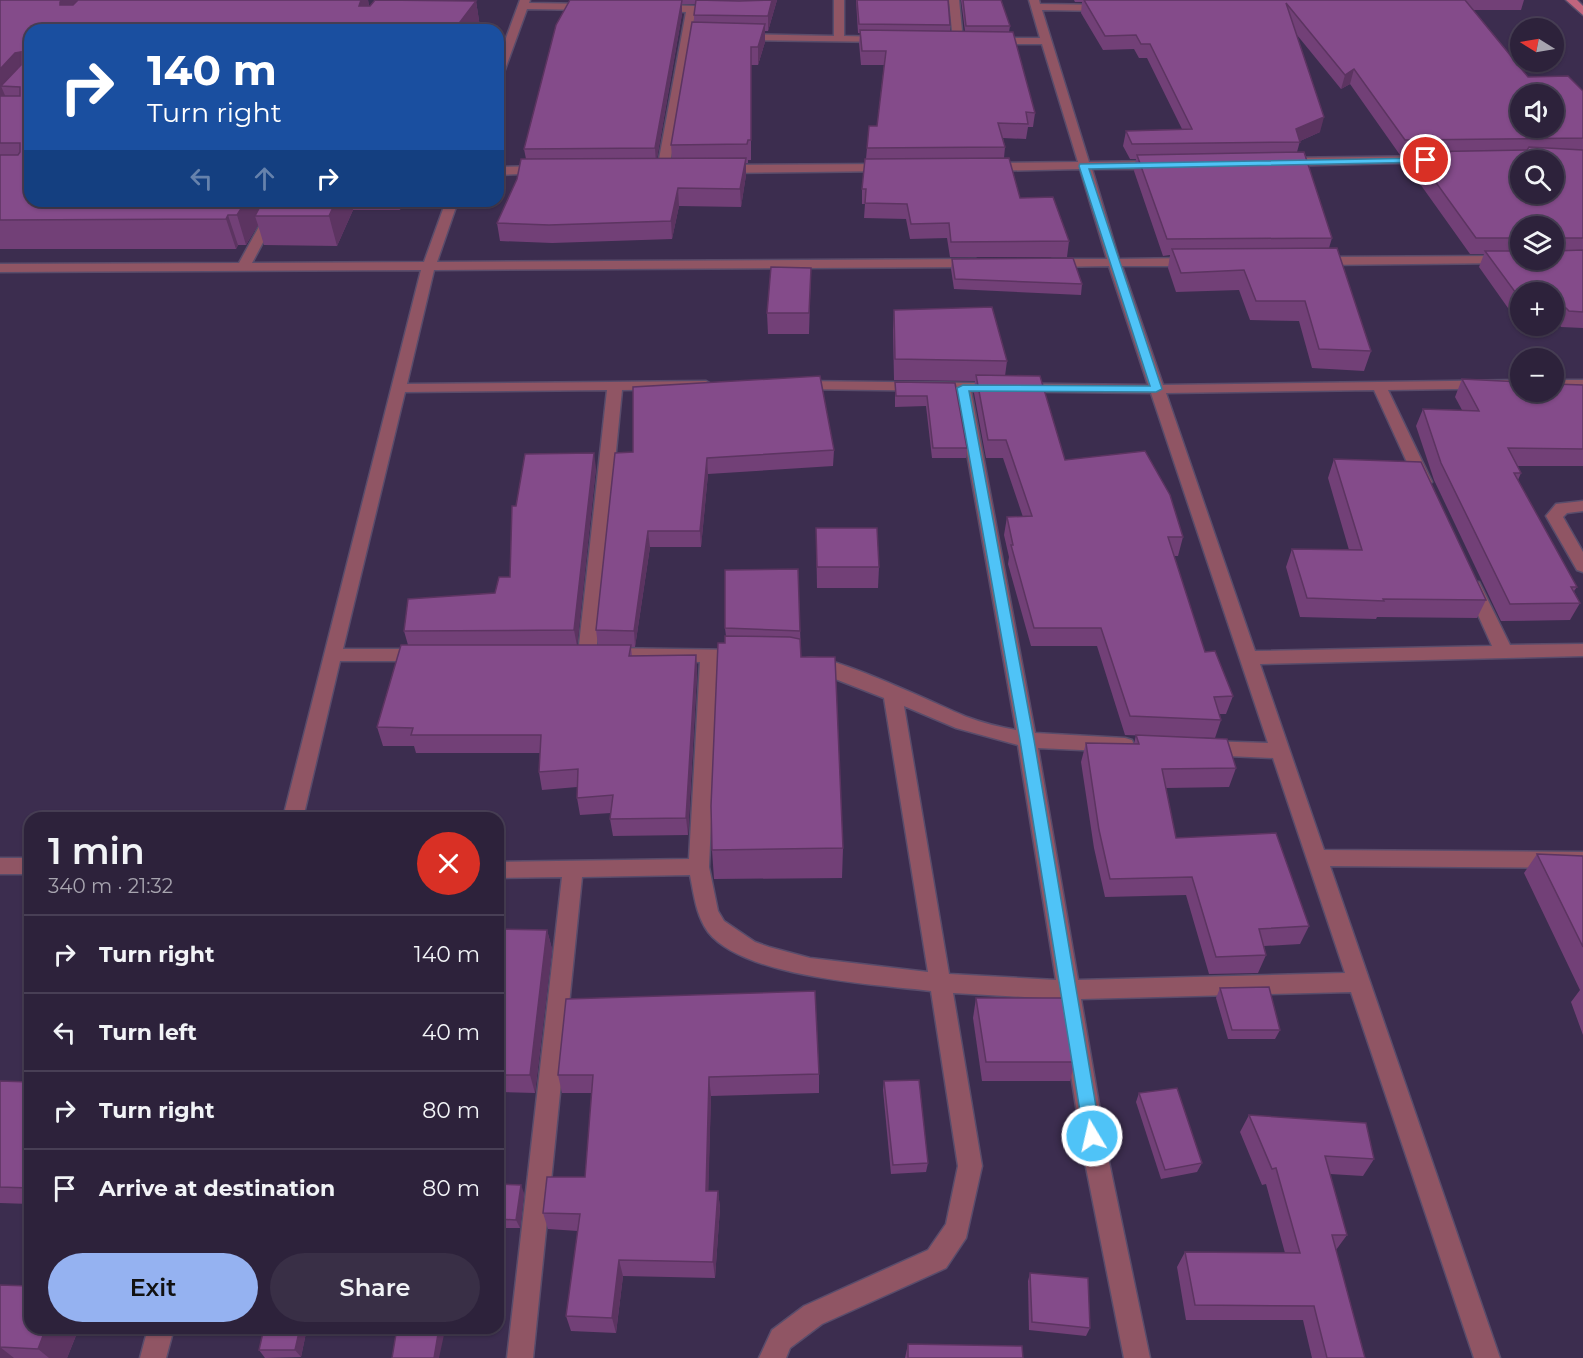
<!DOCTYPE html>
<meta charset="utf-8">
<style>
:root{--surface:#2d223b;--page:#392f46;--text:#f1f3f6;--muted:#a7a4af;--line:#483f55;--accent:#95b2f1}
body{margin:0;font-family:Montserrat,sans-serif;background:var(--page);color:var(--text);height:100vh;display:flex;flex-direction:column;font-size:22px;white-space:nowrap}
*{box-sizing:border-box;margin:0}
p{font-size:20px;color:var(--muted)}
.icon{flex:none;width:33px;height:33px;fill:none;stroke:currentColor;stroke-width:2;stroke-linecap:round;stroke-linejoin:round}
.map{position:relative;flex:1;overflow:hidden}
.drawer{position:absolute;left:24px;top:812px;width:480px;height:522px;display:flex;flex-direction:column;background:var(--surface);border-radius:18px;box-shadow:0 2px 4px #0004,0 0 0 2px var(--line)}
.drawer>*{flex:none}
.banner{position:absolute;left:24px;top:24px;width:480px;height:183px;border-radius:18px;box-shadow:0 2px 4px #0004,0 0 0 2px var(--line);background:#1a4fa0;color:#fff;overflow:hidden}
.needle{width:39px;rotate:281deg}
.buttons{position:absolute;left:1510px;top:18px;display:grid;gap:12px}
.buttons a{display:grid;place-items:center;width:54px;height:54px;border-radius:50%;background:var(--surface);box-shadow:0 2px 4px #0004,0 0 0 2px var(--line);font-size:30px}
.pin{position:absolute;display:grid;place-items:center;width:51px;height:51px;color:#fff;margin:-26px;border:3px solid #fff;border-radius:50%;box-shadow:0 2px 6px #0007}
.me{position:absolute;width:66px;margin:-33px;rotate:351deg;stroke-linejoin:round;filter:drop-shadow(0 0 4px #0008)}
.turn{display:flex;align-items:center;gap:21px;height:126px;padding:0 24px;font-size:27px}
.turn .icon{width:78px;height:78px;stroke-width:2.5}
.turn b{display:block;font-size:42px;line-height:51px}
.lanes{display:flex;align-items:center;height:57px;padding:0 24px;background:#0003;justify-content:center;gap:30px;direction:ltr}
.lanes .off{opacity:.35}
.round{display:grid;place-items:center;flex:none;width:63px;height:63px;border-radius:32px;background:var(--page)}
.headline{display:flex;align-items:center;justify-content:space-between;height:102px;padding:0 24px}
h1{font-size:36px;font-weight:600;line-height:45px}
.cta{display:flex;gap:12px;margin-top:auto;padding:12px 24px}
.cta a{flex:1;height:69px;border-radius:36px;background:var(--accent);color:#111;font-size:24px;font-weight:600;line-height:69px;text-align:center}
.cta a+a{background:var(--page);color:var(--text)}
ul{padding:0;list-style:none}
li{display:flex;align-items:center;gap:18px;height:78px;padding:0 24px;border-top:2px solid var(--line)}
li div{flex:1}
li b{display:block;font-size:22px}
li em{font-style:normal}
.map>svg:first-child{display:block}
</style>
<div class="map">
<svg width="1583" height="1358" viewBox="0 0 1583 1358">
<rect width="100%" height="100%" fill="#3c2d4f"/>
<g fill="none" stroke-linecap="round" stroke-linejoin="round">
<defs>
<g id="street">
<polygon points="520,0 530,0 529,3 590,4 595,7 590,10 527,9 503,75 498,78 498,60"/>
<polygon points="742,0 752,0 749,9 743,12 695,12 692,32 715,33 720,36 715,39 691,38 669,170 663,174 659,173 657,170 686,12 657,11 652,8 657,5 737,7"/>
<polygon points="834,0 844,0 844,36 883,37 887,38 887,42 742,40 737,37 742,34 834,36"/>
<polygon points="949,0 959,0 963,41 958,44 953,41"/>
<path d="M1029,0H1039L1040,4L1106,5L1111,8L1106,11L1042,10L1089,162L1158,161L1164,165L1158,169H1092L1119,259L1192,258L1198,262L1192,266H1122L1163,385L1521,380V388L1388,390L1432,482L1424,487L1416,482L1374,390L1166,393L1255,651L1492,646L1465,586L1467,582H1479L1481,586L1510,645L1583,644V656L1260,664L1324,850L1583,852V868L1330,866L1500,1358H1474L1351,992L1081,999L1108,1157L1150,1358H1124L1084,1157L1059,999L953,993L982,1166L966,1238L946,1268L822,1324L790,1348L786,1358H759L772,1330L804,1306L928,1250L946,1224L958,1166L931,991C874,984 745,978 708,932C696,915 694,895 690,875L582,877L533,1358H507L562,877L498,878V862L689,859L700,662L609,660L603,659L600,654L603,649L609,648L741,650L747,651L750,656L747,661L718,662L709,867L718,911L724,921L755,942L769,947L810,958L928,972L884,698L807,668L804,663L807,658C828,652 940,706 967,717C983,723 999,727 1016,730L956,391L797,389L790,385L797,381L1148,385L1109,266L1052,267L1045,263L1052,259H1107L1080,169L988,171L982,167L988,163L1078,162L1042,44H991L986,41L991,38H1040ZM971,391L1151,393L1268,743L1206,741L1199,743L1197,748L1199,753L1206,755L1273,758L1345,973L1078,980L1038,748L1125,752L1132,750L1134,745L1132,740L1125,738L1035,733ZM904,706L956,728L1018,745L1056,980L949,974Z"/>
<polygon points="1434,156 1440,160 1438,162 1282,166 1276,162 1282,158"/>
<polygon points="888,164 892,165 892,171 721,173 715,169 721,165"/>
<polygon points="543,166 547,167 547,173 498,175 498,167"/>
<polygon points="273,201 285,201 252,263 424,262 446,201 458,201 437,262 976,259 983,263 976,267 434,270 407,384 706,381 713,385 706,389 622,390 596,654 593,659 587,660 581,659 578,654 607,390 405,392 343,649 423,649 429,650 432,655 429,660 423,661 340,661 303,818 283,818 421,270 0,272 0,264 239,263"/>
<polygon points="1504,256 1509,257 1510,260 1509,263 1319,265 1313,261 1319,257"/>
<rect x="1554" y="380" width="29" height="8"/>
<polygon points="1583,501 1583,511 1567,513 1563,517 1583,552 1583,572 1577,570 1546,516 1556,504"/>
<rect x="0" y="858" width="30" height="16"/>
<polygon points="148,1328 174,1328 166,1358 140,1358"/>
</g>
<polygon id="secondary" points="1566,0 1577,0 1583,6 1583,15"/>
</defs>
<!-- street casing -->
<use href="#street" stroke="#594c6b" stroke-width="3"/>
<!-- secondary casing -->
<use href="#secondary" stroke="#594c6b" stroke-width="3"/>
<!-- street -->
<use href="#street" fill="#905564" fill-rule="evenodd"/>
<!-- secondary -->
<use href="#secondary" fill="#c0657e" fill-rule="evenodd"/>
</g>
<!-- wall -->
<g fill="#724077" fill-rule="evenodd">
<polygon points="0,0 368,0 369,6 476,1 480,27 30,30 30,201 403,201 400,210 353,210 337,246 264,245 258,225 246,245 238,245 236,249 0,249"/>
<path d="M570,0H777L768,31H765V42L758,65H751V160H748V163H746V175L741,207L679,206L672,239L552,243L500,241L497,223L526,159L524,149ZM682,4H696L694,15V22L671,145L672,158H657L682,14Z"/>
<polygon points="856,0 948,0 950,25 950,31 965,31 961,0 1001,0 1010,26 1009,32 1035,113 1033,127 1028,127 1026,139 1003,138 1005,147 1004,158 1020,198 1069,241 1067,257 950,257 947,238 910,239 906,219 864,218 865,204 862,204 862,189 866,159 867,148 877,126 884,65 861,65 859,43 860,33 858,33"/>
<path d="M1074,0H1524L1521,10H1473L1528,77L1583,91V328L1561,327L1559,324H1554V292H1521V325H1520L1479,267L1484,254H1470L1408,167L1412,155H1400L1350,84L1341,89L1297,35L1320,132L1300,141L1297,152L1332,238L1329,248L1371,351L1364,371L1312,368L1299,321L1250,320L1239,290L1176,292L1168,268L1170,255L1163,256L1134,171L1136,159H1130L1123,146L1126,131L1182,129L1147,58H1139L1134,49L1103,50L1081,13L1082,2H1075ZM1521,226H1554V260H1521Z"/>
<polygon points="952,259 1082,284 1081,295 954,289 951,269"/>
<polygon points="811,268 809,334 768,334 767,313"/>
<polygon points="894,310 1007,361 1005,376 1065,460 1183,537 1178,556 1174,556 1205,652 1233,696 1226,714 1219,714 1221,720 1215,738 1125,735 1097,646 1031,646 1008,564 1009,557 1004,535 1007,517 1023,517 1003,458 986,458 974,393 975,381 894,380 893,330"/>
<polygon points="1462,379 1583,385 1583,466 1517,466 1521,473 1518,480 1577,587 1574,591 1580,603 1570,620 1501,621 1434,480 1416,426 1423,409 1462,410 1455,397"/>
<polygon points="895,382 955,383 967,448 966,458 932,458 926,406 895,407"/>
<polygon points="834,450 833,466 708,474 701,547 650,547 635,647 631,647 632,656 696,655 697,674 688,835 613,836 610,819 611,813 580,815 577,798 577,787 542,790 539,772 540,753 416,753 414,746 383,746 377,727 408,645 404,631 495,593 510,577 516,506 596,468 577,645 598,645 596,630 615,453"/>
<polygon points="1334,459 1486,600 1477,618 1377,617 1376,619 1300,617 1286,567 1292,549 1349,550 1328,478"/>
<polygon points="816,528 879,567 878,588 817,588"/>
<polygon points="798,569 801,657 843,848 842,878 714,879 712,850 726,636 725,628"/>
<polygon points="1136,735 1236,768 1229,787 1166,788 1176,838 1309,926 1300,944 1264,946 1266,955 1258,973 1209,974 1186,895 1105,897 1094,848 1081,762 1086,743 1134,744"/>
<polygon points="1537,854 1583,856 1583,1035 1571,1002 1580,990 1524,873"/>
<polygon points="498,929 547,930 552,949 535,1093 498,1092"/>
<polygon points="1220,988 1280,1030 1275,1039 1228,1039 1216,998"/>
<polygon points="976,998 1075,1062 1070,1081 982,1081 973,1018"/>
<polygon points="819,1074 819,1093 711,1096 708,1191 718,1191 720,1208 715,1278 623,1276 616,1333 571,1331 566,1316 578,1231 548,1229 543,1213 585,1177 592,1093 562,1093 558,1075"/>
<polygon points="0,1081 30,1082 30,1204 0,1203"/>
<polygon points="884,1081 928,1163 926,1172 891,1174 883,1090"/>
<polygon points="1139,1093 1202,1163 1197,1172 1161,1179 1136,1102"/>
<polygon points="1249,1115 1374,1159 1363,1176 1330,1174 1347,1235 1336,1250 1365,1358 1312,1358 1303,1320 1186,1320 1177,1267 1185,1252 1285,1253 1266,1184 1262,1185 1240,1132"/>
<polygon points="498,1184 524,1193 520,1228 498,1228"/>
<polygon points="1030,1273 1090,1328 1086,1336 1029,1330 1028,1281"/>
<polygon points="0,1285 30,1328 79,1328 67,1358 0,1358"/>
<polygon points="264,1328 307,1328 301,1357 265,1358 259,1350"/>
<polygon points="908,1344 1023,1358 905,1358"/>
</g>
<!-- shaded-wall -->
<g fill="#5c3461">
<polygon points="62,0 93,0 69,29 60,5 60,2"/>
<polygon points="357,0 368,0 369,6 368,21"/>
<polygon points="682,0 682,14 656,164 655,148"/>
<polygon points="772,0 777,0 768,31 768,16"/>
<polygon points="476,1 480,27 478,30 454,30"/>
<polygon points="765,24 765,42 758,65 758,47"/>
<polygon points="21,52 30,76 1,86 7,100 0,109 0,69 15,53"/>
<polygon points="1354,69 1350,84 1341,89 1345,75"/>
<polygon points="1324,117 1320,132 1298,142 1296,129"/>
<polygon points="746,158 746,175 741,207 740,189"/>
<polygon points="678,188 679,206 672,239 671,221"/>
<polygon points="246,201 272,201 255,216 258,225 246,245 237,215"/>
<polygon points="336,201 351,201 353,210 337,246 329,216"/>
<polygon points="398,201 403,201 400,210"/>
<polygon points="228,215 238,245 236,249 226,219"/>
<polygon points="594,453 596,468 577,646 574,630"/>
<polygon points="707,458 708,474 701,547 700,531"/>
<polygon points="648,531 650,547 635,647 634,631"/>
<polygon points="696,655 697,674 688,835 686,818"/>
<polygon points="547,930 552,949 535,1093 530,1075"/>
<polygon points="709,1077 711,1096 708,1208 706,1191"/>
<polygon points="521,1185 524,1193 520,1228 516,1220"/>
<polygon points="718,1191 720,1208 715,1278 713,1262"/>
<polygon points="619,1260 623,1276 616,1333 612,1318"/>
<polygon points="46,1328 79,1328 67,1358 49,1358 38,1349"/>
<polygon points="300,1328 307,1328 301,1357 295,1350"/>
<polygon points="439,1328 443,1328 445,1330 439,1358 434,1358"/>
<polygon points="0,1347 14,1358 0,1358"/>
</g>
<!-- building -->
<g fill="#844b8a" stroke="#5c3461" stroke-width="1.5" fill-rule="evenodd">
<polygon points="0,0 62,0 60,2 60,5 73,5 78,0 361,0 359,6 370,6 375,0 476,1 454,30 30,30 30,201 246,201 237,215 228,215 226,219 0,220 0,155 18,155 20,152 20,143 0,143 0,96 20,96 20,87 1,86 21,65 21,52 15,53 0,69"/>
<polygon points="570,0 682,0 655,148 524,149 556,25"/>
<polygon points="696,0 739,1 772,0 768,16 694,15"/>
<polygon points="857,0 948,0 950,25 859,24"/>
<polygon points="963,0 1001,0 1010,26 966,26"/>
<path d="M1084,0H1465L1528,77L1568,76L1583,91V138L1405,140L1354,69L1345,75L1286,3L1324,117L1296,129L1300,142L1132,144L1126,131L1192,129L1150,44H1141L1136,35L1105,36ZM1521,94H1554V128H1521Z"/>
<polygon points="692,22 765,24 758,47 751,47 751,140 748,140 747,144 671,145"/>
<polygon points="860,30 1013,32 1035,113 1026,112 1028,124 998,123 1005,147 867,148 869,126 877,126 886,51 862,51"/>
<path d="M1529,147L1583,150V238H1561L1559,242H1554V226H1521V238H1476L1414,152L1527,150ZM1521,160H1554V194H1521Z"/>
<polygon points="1304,152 1332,238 1167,239 1137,155"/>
<polygon points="746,158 740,189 678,188 671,221 549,225 497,223 517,179 521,159"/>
<polygon points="1009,158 1020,198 1053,197 1069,241 951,242 949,223 911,224 907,204 865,203 866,189 862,189 865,159"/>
<polygon points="263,201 336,201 329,216 255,216"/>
<polygon points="1337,248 1371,351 1319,349 1305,301 1256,301 1244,270 1181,273 1172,249"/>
<polygon points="1583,250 1583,312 1569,311 1566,308 1554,308 1554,292 1521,292 1521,300 1485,251 1521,251 1521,260 1554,260 1554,251"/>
<polygon points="1073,258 1082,284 955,279 952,259"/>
<polygon points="771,267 811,268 809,313 767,313"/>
<polygon points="992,307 1007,361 895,359 894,310"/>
<polygon points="976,375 1040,376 1065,460 1145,451 1170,495 1183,537 1168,537 1205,652 1215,651 1233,696 1214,697 1221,720 1130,716 1101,628 1034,628 1011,545 1013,545 1007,517 1032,516 1006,440 988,440"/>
<polygon points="820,376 834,450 707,458 700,531 648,531 634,631 596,630 615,453 633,452 633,387"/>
<polygon points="1462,379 1521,382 1521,392 1554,392 1554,384 1583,385 1583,449 1508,448 1521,473 1514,473 1577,587 1571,587 1580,603 1510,604 1441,463 1423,409 1479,411"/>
<polygon points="895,382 955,383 967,448 933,448 927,396 896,396"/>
<polygon points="594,453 574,630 404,631 408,599 495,593 499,577 510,577 512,506 516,506 525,454"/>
<polygon points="1334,459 1421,462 1486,600 1383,599 1384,601 1307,598 1292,549 1362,550"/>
<polygon points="816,528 877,528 879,567 817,567"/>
<polygon points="798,569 800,631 725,628 725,570"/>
<polygon points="725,636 790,637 800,639 801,657 835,657 843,848 712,850 711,806 718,643 725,643"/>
<polygon points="401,645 631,645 629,656 696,655 686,818 610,819 613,795 577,798 578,769 539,772 541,735 411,735 413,728 377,727"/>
<polygon points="1136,735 1227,739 1236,768 1162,769 1176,838 1276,833 1309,926 1259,929 1266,955 1216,957 1192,877 1110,879 1099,830 1086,743 1139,744"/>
<polygon points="1537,854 1583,856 1583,947"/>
<polygon points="498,929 547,930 530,1075 498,1075"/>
<polygon points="1269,987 1280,1030 1232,1030 1220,988"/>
<polygon points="815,991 819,1074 709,1077 706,1191 718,1191 713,1262 619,1260 612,1318 566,1316 580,1214 543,1213 547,1177 585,1177 593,1075 558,1075 566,999"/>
<polygon points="976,998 1065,998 1075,1062 986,1062"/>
<polygon points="919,1080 928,1163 893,1165 884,1081"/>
<polygon points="0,1081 30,1082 30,1188 0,1187"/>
<polygon points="1177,1088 1202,1163 1165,1170 1139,1093"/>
<polygon points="1249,1115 1366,1123 1374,1159 1325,1156 1347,1235 1332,1235 1365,1358 1327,1358 1314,1306 1195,1305 1185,1252 1300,1253 1276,1168 1272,1169"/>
<polygon points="498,1184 521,1185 516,1220 498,1219"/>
<polygon points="1030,1273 1088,1278 1090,1328 1032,1322"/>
<polygon points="0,1285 30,1286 30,1328 46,1328 38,1349 0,1347"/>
<polygon points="264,1328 300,1328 295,1350 259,1350"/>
<polygon points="397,1328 439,1328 434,1358 392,1358"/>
<polygon points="908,1344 1022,1346 1023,1358 908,1358"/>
</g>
<!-- route -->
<polygon fill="#4fc3f7" stroke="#337fa1" stroke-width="1.5" points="1426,158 1431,160 1429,162 1089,169 1162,389 1156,392 969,391 1034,740 1101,1136 1099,1142 1092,1145 1086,1142 1084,1136 1020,740 957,388 963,385 1150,386 1079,166 1080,164"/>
</svg>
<div class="buttons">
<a><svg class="needle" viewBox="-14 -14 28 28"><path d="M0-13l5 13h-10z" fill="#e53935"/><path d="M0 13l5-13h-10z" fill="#a7a4af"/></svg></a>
<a><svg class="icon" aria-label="sound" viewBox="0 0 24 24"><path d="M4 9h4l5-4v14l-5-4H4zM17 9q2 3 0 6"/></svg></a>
<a><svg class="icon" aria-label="search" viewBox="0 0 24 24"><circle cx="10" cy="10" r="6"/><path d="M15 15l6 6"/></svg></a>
<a><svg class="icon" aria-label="layers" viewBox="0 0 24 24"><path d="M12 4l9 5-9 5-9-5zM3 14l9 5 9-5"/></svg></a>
<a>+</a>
<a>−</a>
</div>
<div class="pin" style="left:1426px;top:160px;background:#d93025"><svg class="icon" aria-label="arrive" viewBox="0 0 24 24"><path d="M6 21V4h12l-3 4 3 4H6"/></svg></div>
<svg class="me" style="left:1092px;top:1136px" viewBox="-20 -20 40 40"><circle r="17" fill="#4fc3f7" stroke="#fff" stroke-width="3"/><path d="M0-11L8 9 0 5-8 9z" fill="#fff"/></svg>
<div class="banner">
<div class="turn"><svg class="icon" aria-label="right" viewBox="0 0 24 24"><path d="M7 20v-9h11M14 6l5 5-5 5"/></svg><div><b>140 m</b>Turn right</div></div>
<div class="lanes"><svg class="icon off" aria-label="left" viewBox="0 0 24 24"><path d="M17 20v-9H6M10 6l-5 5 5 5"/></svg><svg class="icon off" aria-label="ahead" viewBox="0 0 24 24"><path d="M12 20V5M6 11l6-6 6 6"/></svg><svg class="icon" aria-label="right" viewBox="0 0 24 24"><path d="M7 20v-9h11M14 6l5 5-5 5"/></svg></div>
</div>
<section class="drawer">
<div class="headline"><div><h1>1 min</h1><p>340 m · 21:32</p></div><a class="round" style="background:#d93025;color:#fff"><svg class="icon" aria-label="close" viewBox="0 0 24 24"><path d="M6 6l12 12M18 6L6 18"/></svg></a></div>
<ul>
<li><svg class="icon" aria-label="right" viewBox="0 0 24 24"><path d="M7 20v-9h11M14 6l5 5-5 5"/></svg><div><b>Turn right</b></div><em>140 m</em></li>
<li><svg class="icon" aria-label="left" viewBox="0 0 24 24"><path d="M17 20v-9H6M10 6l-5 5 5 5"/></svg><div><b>Turn left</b></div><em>40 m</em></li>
<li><svg class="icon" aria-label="right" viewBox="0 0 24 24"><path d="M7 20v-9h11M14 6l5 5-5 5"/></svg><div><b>Turn right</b></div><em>80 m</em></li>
<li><svg class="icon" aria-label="arrive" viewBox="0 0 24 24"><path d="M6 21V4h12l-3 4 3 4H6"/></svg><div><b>Arrive at destination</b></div><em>80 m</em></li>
</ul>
<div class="cta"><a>Exit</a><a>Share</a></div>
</section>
</div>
